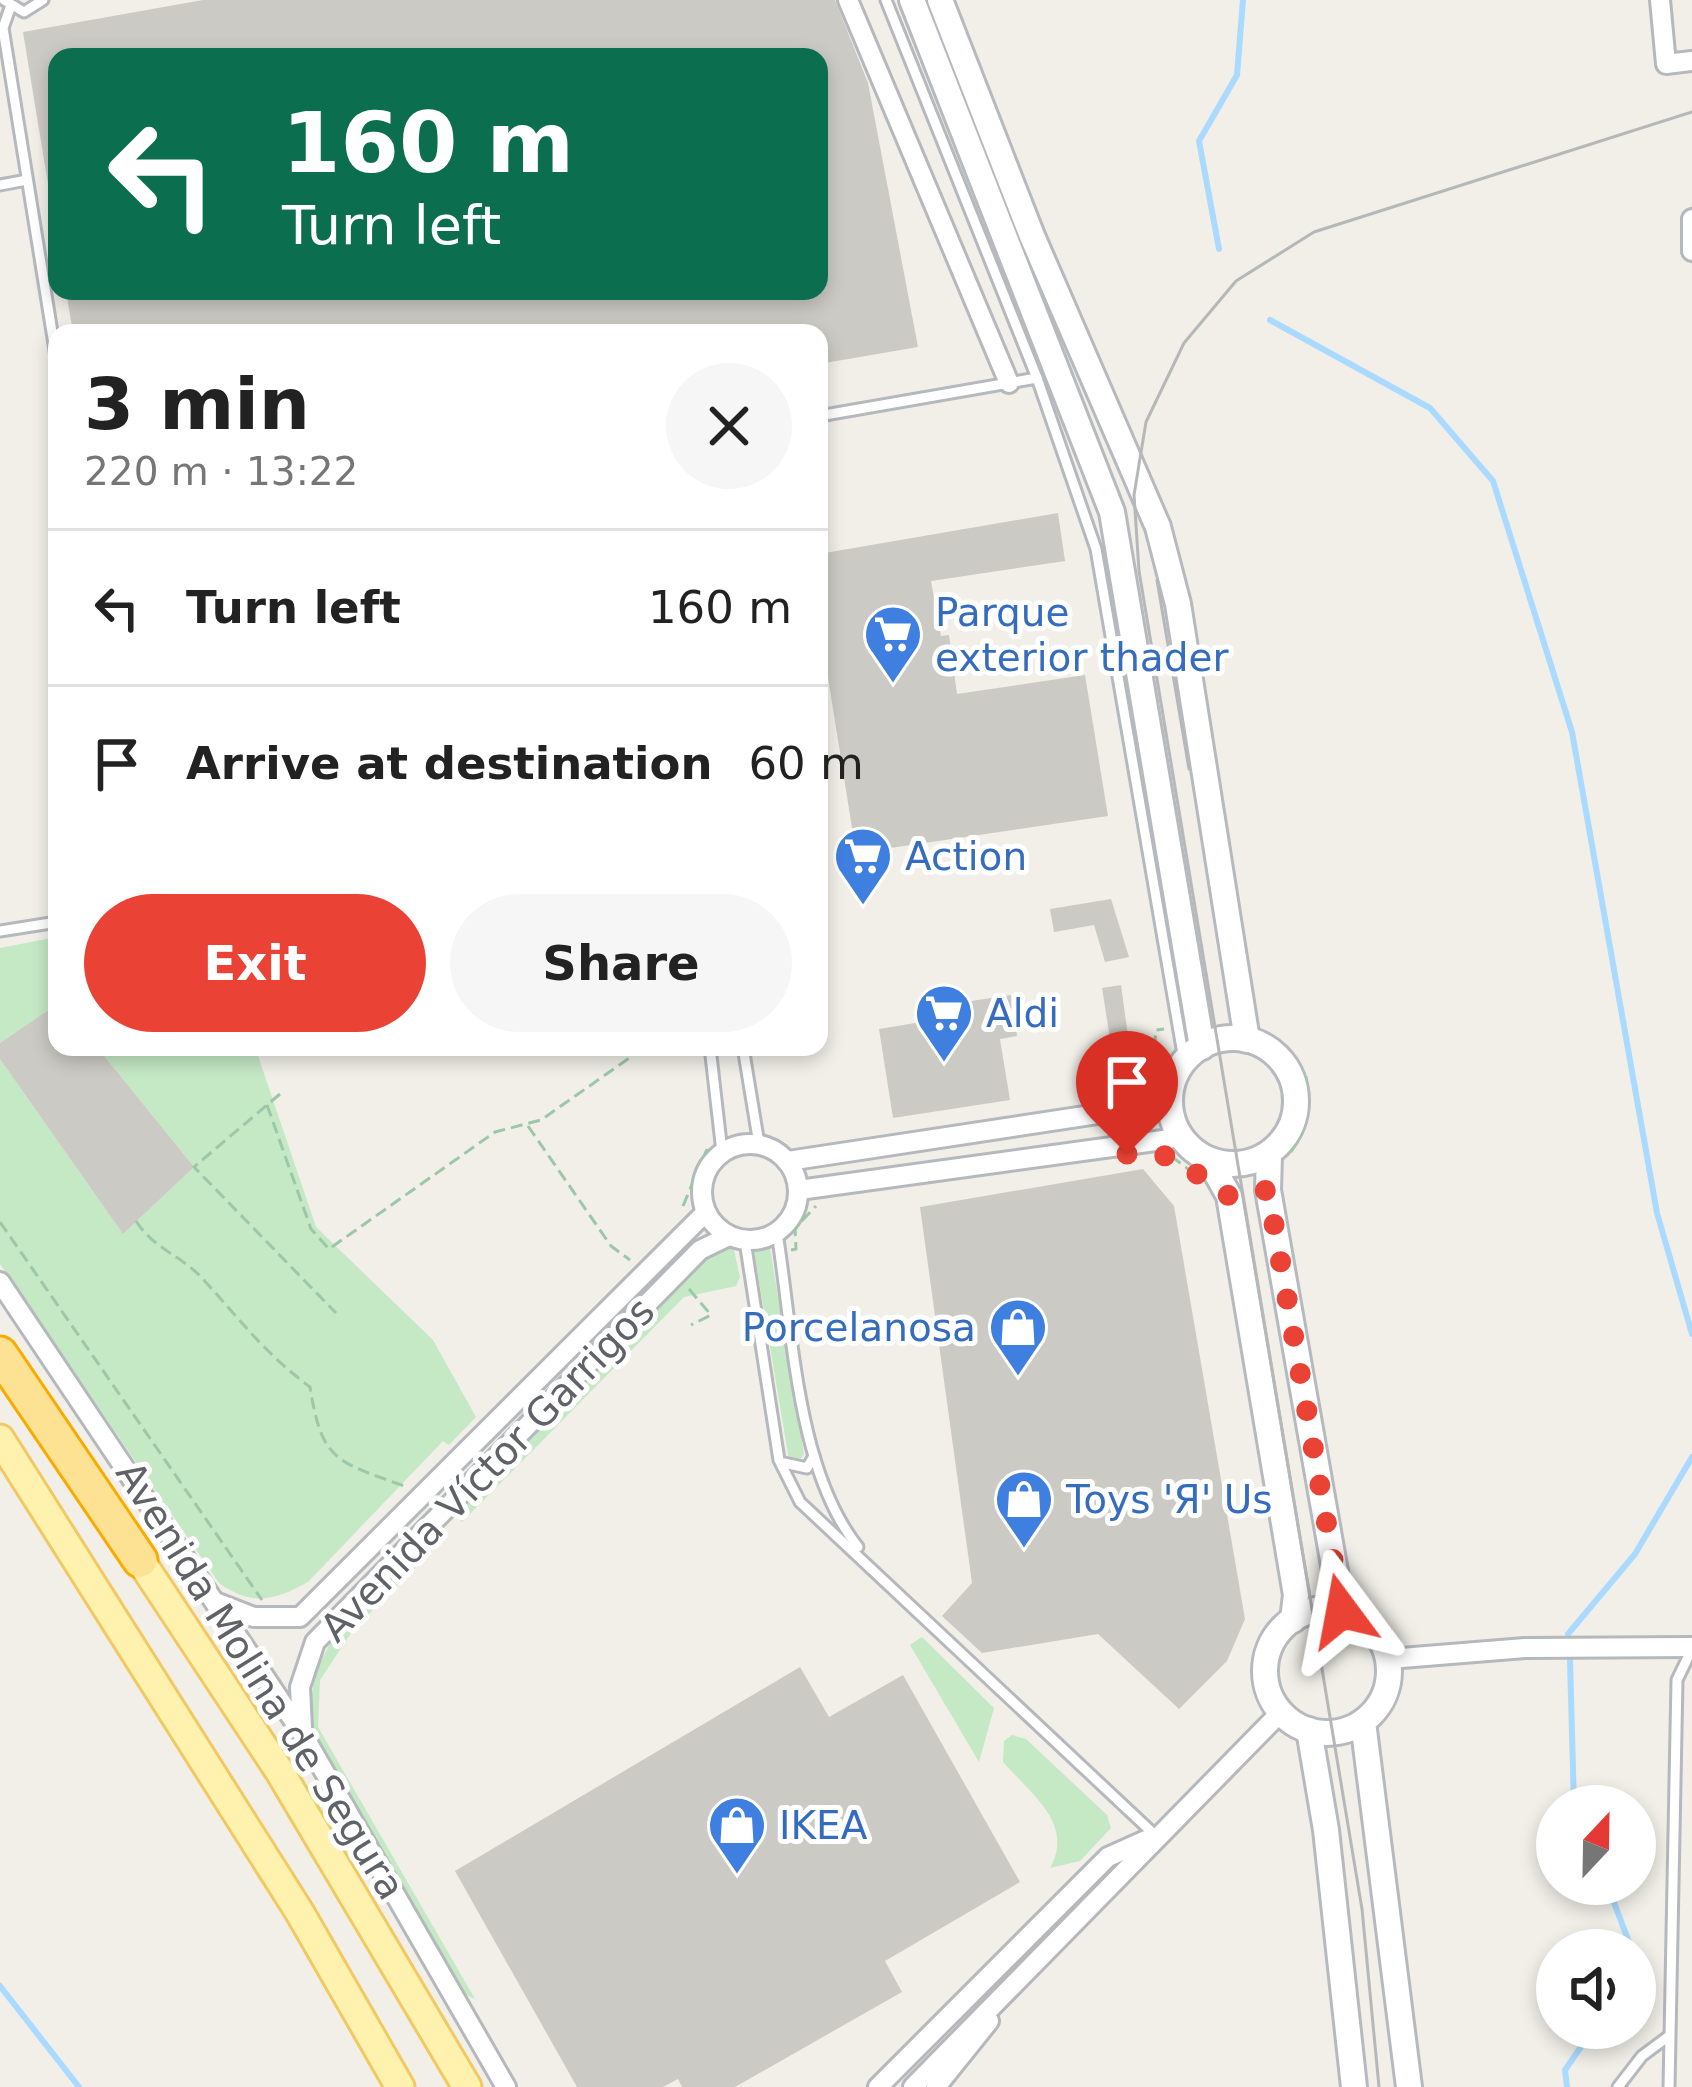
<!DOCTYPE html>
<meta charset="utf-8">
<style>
:root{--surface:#fff;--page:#f6f6f6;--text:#222;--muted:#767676;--line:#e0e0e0;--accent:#ea4335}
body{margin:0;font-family:"DejaVu Sans",sans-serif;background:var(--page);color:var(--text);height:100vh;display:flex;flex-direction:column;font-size:45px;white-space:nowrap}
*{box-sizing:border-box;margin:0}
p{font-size:39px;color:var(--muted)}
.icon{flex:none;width:66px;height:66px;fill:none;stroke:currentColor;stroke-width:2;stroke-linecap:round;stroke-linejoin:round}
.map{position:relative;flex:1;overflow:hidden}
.side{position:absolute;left:48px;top:324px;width:780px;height:732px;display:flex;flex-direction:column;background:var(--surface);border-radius:24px;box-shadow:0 6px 18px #0003}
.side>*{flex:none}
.banner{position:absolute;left:48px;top:48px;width:780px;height:252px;border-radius:24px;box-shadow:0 6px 18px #0003;background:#0b6e4f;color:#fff;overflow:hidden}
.needle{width:78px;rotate:22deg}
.fabs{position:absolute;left:1536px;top:1785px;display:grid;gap:24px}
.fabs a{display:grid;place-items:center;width:120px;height:120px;border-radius:50%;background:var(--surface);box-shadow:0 6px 18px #0003;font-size:60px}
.pin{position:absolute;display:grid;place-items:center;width:102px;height:102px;color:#fff;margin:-123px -51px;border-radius:50% 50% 50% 0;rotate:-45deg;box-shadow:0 0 12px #0007}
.pin .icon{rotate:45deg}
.me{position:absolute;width:132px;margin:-66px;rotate:347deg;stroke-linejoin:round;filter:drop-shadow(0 0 9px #0008)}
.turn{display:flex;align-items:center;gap:42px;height:252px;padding:0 36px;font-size:54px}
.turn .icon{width:156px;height:156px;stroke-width:2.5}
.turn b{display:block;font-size:84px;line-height:102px}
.round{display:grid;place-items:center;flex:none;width:126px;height:126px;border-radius:63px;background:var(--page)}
.head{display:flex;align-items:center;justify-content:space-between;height:204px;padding:0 36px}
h1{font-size:72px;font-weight:800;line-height:90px}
.cta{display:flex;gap:24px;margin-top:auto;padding:24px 36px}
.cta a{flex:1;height:138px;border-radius:72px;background:var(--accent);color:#fff;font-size:48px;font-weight:800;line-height:138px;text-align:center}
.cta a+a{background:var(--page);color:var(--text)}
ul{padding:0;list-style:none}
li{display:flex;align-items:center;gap:36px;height:156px;padding:0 36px;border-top:3px solid var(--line)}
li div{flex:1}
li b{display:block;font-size:45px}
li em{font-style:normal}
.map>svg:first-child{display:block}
</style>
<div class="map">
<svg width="1692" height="2087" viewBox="0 0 1692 2087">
<rect width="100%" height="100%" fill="#f1efe8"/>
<!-- green -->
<g fill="#c5e8c5">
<polygon points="57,937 57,1004 0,1043 0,948"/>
<path d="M97,1047H255L316,1227L433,1340L476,1417L449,1445L443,1441L308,1582C274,1601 251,1606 219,1583L0,1264V1059L123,1234L194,1167Z"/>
<polygon points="732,1241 740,1277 736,1286 684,1297 462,1522 453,1513 711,1250"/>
<polygon points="769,1242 804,1454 797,1464 789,1460 753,1245"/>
<path d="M435,1531H443L444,1539L353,1630L320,1680L318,1727L475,1999L464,1994L321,1753C281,1656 374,1593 435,1531Z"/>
<polygon points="922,1637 994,1708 979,1762 910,1645"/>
<path d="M1012,1735L1026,1739L1107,1815L1111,1828L1080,1861L1050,1868C1075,1824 1031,1794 1003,1762L1004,1741Z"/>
</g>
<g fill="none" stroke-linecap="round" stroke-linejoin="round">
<!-- stream -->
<g stroke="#aadaff" stroke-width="6">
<polyline points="1219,249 1199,141 1237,75 1243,0"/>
<polyline points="1270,320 1430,408 1493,481 1572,732 1657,1213 1692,1334"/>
<polyline points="1568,1634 1635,1554 1692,1457"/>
<polyline points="1570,1660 1574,1806"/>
<polyline points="1607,1884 1635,1958"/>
<polyline points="0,1986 79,2087"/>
<polyline points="1567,2087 1565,2070 1594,2028"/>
</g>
</g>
<!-- building -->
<g fill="#cccac5">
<polygon points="203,0 835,0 868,83 918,347 819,364 819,333 73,333 66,291 819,291 819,57 57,57 57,189 49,190 23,32"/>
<polygon points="1058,513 1065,561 931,581 941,636 949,635 957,694 1085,675 1108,816 856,853 819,621 819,554"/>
<polygon points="1111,899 1129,957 1105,962 1094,925 1054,932 1050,909"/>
<polygon points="1121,985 1128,1036 1110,1039 1102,988"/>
<polygon points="1011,995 1017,1036 1000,1039 1010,1100 893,1118 879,1029 946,1018 944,1005"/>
<polygon points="57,1004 57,1047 97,1047 194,1167 123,1234 0,1059 0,1043"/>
<polygon points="1143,1169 1174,1206 1245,1619 1227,1661 1179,1709 1098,1634 982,1653 942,1616 972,1583 920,1207"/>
<polygon points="800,1667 829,1717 903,1675 1020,1882 885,1961 902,1992 735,2087 682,2087 678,2079 663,2087 577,2087 455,1871"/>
</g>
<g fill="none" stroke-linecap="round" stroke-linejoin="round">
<defs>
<g id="lane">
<polyline points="4,0 24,12 43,0"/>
<polyline points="886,0 1037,378 1096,549 1184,1060"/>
<polyline points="10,8 3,28 57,363"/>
<polyline points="0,185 27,180"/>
<polyline points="819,416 1037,378"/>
<polyline points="0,931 57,922"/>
<polyline points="710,1047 722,1152"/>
<polyline points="743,1047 759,1144"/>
<path d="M777,1233C793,1331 796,1469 858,1547"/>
<polyline points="745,1241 779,1460 800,1502 1156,1836"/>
<polyline points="784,1463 807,1468 814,1456"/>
<polyline points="1618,2087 1642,2056 1669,2036"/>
<polyline points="1669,2087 1677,1680 1692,1649"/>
</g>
<g id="street">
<polyline points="848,0 1009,383"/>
<polyline points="1660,0 1666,64 1692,61"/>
<polyline points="1692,219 1692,251"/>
<circle cx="750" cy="1192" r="48"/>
<polyline points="788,1161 1144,1107 1173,1079"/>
<polyline points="799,1190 1170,1139 1177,1132"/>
<polyline points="0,1282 302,1733 506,2087"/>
<polyline points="215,1602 254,1617 300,1617 706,1212"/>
<polyline points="1389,1659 1525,1648 1692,1647"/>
<polyline points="302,1728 300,1687 315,1642 700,1250 729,1236"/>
<polyline points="878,2087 1108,1857 1146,1840"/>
<polyline points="913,2087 1281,1712"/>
<polyline points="936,2087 989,2021"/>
</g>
<g id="secondary">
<polyline points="912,0 1112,512 1202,1047"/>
<polyline points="940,0 1032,236 1158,527 1178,604 1247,1040"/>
<circle cx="1233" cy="1101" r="63"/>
<polyline points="1269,1154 1268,1190 1342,1611"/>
<polyline points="1209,1160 1229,1196 1296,1595 1293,1620"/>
<circle cx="1327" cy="1671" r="62"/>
<polyline points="1363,1722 1409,2087"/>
<polyline points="1309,1730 1326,1830 1354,2087"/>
</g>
<g id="primary">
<polyline points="0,1439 300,1913 400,2087"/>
<polyline points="140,1560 280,1772 467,2087"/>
</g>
<polyline id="highway" points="0,1354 140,1560"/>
</defs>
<!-- lane casing -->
<use href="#lane" stroke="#b5b8bc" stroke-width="15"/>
<!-- street casing -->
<use href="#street" stroke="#b5b8bc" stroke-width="24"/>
<!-- secondary casing -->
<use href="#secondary" stroke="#b6babf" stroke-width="30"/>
<!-- primary casing -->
<use href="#primary" stroke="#f2c960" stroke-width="33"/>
<!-- highway casing -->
<use href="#highway" stroke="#f9ab00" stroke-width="39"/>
<!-- path -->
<g stroke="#9cc7a9" stroke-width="3" stroke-dasharray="12 6" stroke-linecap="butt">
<polyline points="1269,1037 1306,1076 1304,1128 1291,1152"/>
<polyline points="1127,1090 1152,1068 1156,1030 1164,1029"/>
<polyline points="280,1094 194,1167 336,1313"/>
<polyline points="267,1105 311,1229 329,1249 495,1132 541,1120 645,1047"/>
<polyline points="528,1126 611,1246 630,1260"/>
<polyline points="1171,1156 1192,1172"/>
<polyline points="683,1206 707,1149"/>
<path d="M136,1221C153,1248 180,1255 201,1277C240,1319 262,1351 310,1387C322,1462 336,1461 404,1486"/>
<polyline points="0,1222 262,1600"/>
<polyline points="791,1250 796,1249 795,1228 816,1206"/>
<polyline points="689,1289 711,1315 691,1325"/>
</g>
<!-- lane -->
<use href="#lane" stroke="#fff" stroke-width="9"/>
<!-- street -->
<use href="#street" stroke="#fff" stroke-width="18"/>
<!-- secondary -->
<use href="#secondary" stroke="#fff" stroke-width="24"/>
<!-- primary -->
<use href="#primary" stroke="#fff2af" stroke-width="27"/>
<!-- highway -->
<use href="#highway" stroke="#fde293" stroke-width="33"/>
<!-- tram -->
<g stroke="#b6b7b8" stroke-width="3">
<polyline points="1157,580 1189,769"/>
<polyline points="1379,2087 1362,1909 1139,571 1134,495 1146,422 1184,343 1236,281 1314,232 1692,112"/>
</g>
</g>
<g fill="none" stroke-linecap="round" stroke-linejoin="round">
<!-- route -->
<polyline stroke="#ea4335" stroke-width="21" stroke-dasharray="0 37.8" points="1127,1154 1171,1156 1229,1196 1268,1190 1342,1611"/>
</g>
<!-- icons -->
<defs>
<symbol id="supermarket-pin" viewBox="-11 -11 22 30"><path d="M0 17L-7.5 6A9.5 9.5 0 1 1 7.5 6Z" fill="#3f7fe0" stroke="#fff"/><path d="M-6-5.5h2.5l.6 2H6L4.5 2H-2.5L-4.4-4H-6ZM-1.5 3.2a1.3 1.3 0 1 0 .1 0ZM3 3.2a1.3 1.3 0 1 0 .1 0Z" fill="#fff"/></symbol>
<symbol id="shop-pin" viewBox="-11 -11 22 30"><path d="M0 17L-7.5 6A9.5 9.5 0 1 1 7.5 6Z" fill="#3f7fe0" stroke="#fff"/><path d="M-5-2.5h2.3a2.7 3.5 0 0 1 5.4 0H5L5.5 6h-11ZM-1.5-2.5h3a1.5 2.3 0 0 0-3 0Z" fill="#fff"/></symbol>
</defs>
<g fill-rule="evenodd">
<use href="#supermarket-pin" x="860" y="601" width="66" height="90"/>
<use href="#supermarket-pin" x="830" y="823" width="66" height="90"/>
<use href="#supermarket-pin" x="911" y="980" width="66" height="90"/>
<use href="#shop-pin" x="985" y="1294" width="66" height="90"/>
<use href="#shop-pin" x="991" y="1466" width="66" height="90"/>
<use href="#shop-pin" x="704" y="1792" width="66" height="90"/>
</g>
<g text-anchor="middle" stroke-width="10" stroke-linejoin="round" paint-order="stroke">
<!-- shop labels -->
<g font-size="39" fill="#366cbe" stroke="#fff" text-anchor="start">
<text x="935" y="626">Parque<tspan x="935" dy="45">exterior thader</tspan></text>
<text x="905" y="870">Action</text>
<text x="986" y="1027">Aldi</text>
<text x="976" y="1341" text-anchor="end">Porcelanosa</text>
<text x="1066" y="1513">Toys 'Я' Us</text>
<text x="779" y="1839">IKEA</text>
</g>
<!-- street labels -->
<g font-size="39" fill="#5f6368" stroke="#fff">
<text transform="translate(487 1469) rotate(-46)" y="14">Avenida Víctor Garrigos</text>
<text transform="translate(261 1680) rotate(58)" y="14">Avenida Molina de Segura</text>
</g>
</g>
</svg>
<div class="fabs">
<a><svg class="needle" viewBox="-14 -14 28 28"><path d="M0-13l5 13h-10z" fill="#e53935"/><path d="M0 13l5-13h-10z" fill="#767676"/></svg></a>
<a><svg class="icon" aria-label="sound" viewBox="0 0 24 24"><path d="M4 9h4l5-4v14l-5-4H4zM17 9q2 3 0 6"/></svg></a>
</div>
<div class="pin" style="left:1127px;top:1154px;background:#d93025"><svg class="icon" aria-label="arrive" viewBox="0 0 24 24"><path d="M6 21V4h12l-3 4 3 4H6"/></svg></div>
<svg class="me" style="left:1342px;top:1611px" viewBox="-20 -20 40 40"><path d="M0-17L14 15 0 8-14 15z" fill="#ea4335" stroke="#fff" stroke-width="4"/></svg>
<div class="banner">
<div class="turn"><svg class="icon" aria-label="left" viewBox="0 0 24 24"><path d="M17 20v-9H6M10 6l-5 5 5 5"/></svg><div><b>160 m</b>Turn left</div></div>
</div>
<section class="side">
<div class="head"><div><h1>3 min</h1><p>220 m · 13:22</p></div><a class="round"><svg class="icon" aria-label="close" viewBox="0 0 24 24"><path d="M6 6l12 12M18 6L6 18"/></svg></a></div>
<ul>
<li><svg class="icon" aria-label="left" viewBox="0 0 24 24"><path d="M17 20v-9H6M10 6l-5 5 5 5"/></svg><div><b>Turn left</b></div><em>160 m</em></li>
<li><svg class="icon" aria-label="arrive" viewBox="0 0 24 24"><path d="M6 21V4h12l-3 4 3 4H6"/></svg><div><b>Arrive at destination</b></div><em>60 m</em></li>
</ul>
<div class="cta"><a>Exit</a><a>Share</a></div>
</section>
</div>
